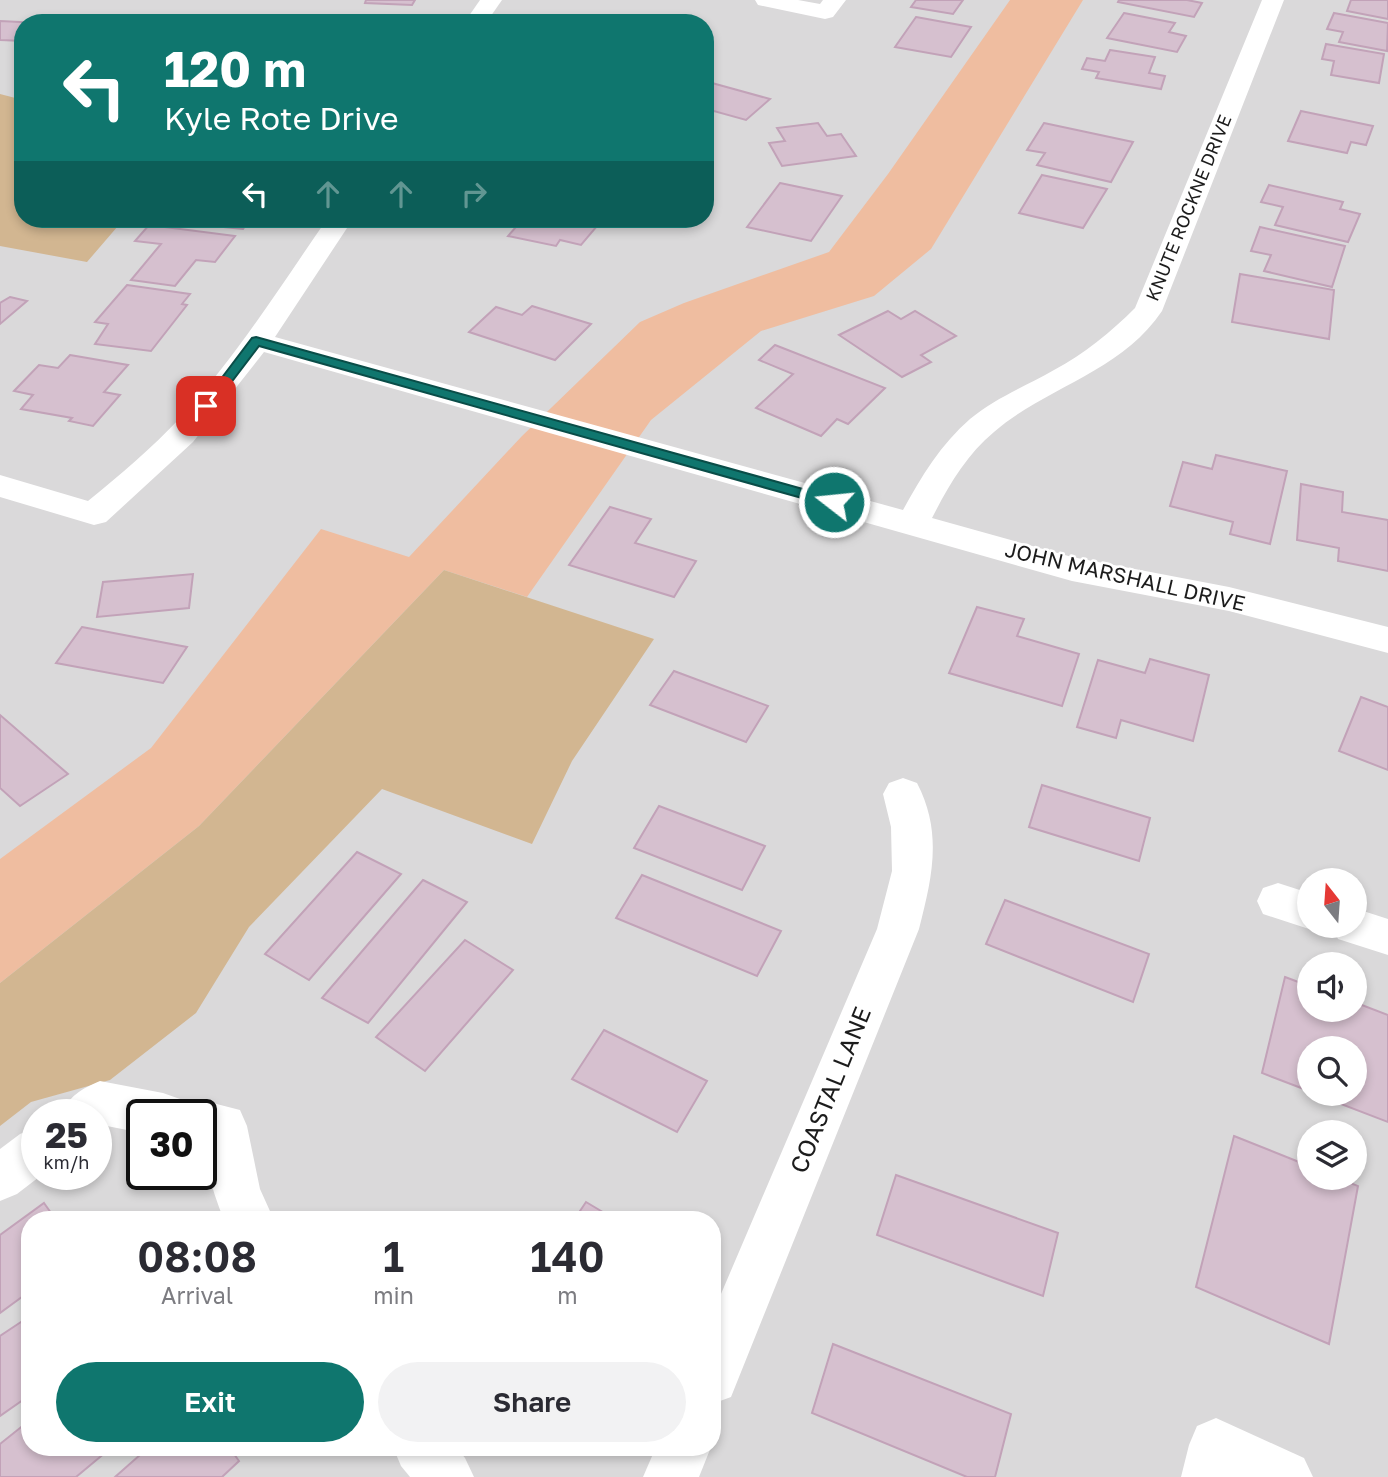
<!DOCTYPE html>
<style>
:root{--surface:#fff;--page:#f2f2f3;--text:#2b2b33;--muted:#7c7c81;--accent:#0f766e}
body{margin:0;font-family:"Golos Text",sans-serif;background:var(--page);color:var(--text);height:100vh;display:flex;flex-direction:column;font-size:26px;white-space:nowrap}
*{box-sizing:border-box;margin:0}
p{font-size:23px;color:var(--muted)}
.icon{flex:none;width:38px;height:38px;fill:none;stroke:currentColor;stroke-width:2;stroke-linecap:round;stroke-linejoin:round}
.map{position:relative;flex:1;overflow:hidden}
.details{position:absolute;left:21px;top:1211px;width:700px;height:245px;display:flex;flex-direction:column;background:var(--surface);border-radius:28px;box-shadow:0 4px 10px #0003}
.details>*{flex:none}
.hud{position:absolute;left:14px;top:14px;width:700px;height:214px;border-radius:28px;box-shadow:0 4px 10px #0003;background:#0f766e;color:#fff;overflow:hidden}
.needle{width:46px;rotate:343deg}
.controls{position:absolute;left:1297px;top:868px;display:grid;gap:14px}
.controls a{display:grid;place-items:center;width:70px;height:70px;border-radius:50%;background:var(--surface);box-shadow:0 4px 10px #0003;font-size:35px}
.speed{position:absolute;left:21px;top:1099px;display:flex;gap:14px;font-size:35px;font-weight:700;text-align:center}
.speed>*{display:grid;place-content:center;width:91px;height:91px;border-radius:50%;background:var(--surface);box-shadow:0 4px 10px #0003;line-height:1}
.speed small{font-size:18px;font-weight:400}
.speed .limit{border:4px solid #111;border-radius:10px;background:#fff;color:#111}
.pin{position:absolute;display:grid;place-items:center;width:60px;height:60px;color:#fff;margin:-30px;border-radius:14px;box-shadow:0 4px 10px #0006}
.me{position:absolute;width:77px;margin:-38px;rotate:286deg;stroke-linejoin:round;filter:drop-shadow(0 0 5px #0008)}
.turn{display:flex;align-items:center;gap:24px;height:147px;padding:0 35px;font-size:32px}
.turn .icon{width:91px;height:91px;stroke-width:2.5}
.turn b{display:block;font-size:49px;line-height:60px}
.lanes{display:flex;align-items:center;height:66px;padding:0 35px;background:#0003;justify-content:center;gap:35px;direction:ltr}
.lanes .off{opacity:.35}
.eta{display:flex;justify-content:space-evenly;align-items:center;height:119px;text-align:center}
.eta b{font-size:42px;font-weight:600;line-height:49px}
.button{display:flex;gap:14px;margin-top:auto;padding:14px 35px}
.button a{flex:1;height:80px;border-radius:42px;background:var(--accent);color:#fff;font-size:28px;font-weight:600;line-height:80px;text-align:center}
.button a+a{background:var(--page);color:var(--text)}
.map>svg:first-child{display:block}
</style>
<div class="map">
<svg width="1388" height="1477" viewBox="0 0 1388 1477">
<rect width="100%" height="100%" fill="#efe0e7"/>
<!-- residential -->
<path fill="#dad9da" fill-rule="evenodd" d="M0,0H1388V1477H0ZM23,23H705V219H23ZM1309,880H1354V926H1309ZM1309,964H1354V1010H1309ZM1309,1048H1354V1094H1309ZM37,1115H96V1174H37ZM142,1115H201V1174H142ZM1309,1132H1354V1178H1309ZM30,1220H712V1447H30Z"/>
<!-- grass -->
<polygon fill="#efbda0" points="1010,0 1083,0 931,249 874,296 761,331 651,420 527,597 444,570 199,826 0,983 0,859 151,748 321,529 409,557 522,436 640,322 684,303 829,252 888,174"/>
<!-- forest -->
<g fill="#d2b691">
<polygon points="0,94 23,100 23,219 124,219 87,262 0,246"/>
<polygon points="444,570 654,639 572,761 532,844 382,789 249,927 196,1013 110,1080 31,1102 0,1126 0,983 199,826"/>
</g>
<!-- building -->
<g fill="#d6c0cf" stroke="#c2a2b8" stroke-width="2">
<polygon points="366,0 415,0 412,5 365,3"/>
<polygon points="916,0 963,0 953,14 911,7"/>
<polygon points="1119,0 1187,0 1202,3 1194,17 1118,2"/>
<polygon points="1351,0 1388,0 1388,19 1347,11"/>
<polygon points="1124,13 1175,23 1169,32 1186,36 1177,52 1107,38"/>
<polygon points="1334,13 1388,23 1387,51 1339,42 1343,32 1327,29"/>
<polygon points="916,17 971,27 951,57 895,47"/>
<polygon points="0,21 40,23 23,23 23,41 0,40"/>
<polygon points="1326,44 1384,54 1379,83 1331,75 1334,61 1322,59"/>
<polygon points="1110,50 1155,57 1149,73 1165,76 1161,89 1096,78 1099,72 1082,69 1087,58 1105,61"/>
<polygon points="712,83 770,99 746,120 714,111 705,118 705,89"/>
<polygon points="1301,111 1373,126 1366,145 1351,142 1347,153 1288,141"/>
<polygon points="818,123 827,136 841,134 856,156 782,166 769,143 785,141 777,128"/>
<polygon points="1044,123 1133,142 1111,182 1037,165 1045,153 1027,150"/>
<polygon points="1042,175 1107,189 1083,228 1019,213"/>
<polygon points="780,183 842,196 811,241 747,227"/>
<polygon points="1269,185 1343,202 1340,209 1360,214 1348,242 1275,225 1283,207 1261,202"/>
<polygon points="174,219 250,219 243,229 172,222"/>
<polygon points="523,219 603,219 581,245 560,240 556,246 508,236"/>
<polygon points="149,225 235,236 215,262 196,260 175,286 131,280 161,244 135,241"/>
<polygon points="1260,227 1345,246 1332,287 1264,271 1271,255 1251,251"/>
<polygon points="1240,274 1334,290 1329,339 1232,322"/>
<polygon points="127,285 190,294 182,304 187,305 151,351 95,344 108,324 95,322"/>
<polygon points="10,297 27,301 0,324 0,303"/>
<polygon points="532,306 591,324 555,360 469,332 496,307 522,315"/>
<polygon points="888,311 901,319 915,311 956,336 921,355 931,362 902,377 839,335"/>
<polygon points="775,345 885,388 848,424 837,419 821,436 756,408 793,374 759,360"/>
<polygon points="70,355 128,365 104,392 120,395 93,426 69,421 72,418 21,409 33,395 14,391 39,365 58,368"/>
<polygon points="1216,455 1287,471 1270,544 1230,534 1233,522 1170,506 1183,462 1212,469"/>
<polygon points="1301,484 1343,492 1342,512 1388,520 1388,571 1338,561 1339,548 1297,540"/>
<polygon points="610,507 651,519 635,543 696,561 674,597 569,565"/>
<polygon points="193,574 189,608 97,617 103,582"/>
<polygon points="977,607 1024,619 1017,636 1079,654 1062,706 949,673"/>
<polygon points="82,627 187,647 163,683 56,663"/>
<polygon points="1150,659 1209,675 1193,741 1121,720 1116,738 1077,727 1098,660 1145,673"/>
<polygon points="674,671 768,706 746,742 650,705"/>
<polygon points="1361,697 1388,707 1388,770 1339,751"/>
<polygon points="0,715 68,774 20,806 0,788"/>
<polygon points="1042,785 1150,818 1139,861 1029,827"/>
<polygon points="659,806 765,846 742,890 634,848"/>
<polygon points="357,852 401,874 309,980 265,954"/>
<polygon points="642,875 781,931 757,976 616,918"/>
<polygon points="423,880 467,902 368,1023 322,998"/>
<polygon points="1005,900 1149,954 1133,1002 986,944"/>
<polygon points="465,940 513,970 425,1071 376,1037"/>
<polygon points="1285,977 1309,986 1309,1010 1354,1010 1354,1002 1388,1015 1388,1122 1315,1094 1354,1094 1354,1048 1309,1048 1309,1091 1262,1073"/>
<polygon points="604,1030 707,1081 677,1132 572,1079"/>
<polygon points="1234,1136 1309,1166 1309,1178 1338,1178 1358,1186 1329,1344 1196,1287"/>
<polygon points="896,1175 1058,1233 1043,1296 877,1235"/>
<polygon points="586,1202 616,1220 574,1220"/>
<polygon points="44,1203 56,1220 30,1220 30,1291 0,1313 0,1235"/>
<polygon points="30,1316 30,1395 0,1416 0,1336"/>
<polygon points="833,1344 1011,1414 995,1477 967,1477 812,1413"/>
<polygon points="30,1420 30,1447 112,1447 76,1477 0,1477 0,1444"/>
<polygon points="149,1447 229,1447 239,1461 222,1477 115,1477"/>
</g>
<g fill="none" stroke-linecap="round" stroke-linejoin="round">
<!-- minor -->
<g fill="#fff" fill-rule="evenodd">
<polygon points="480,0 502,0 486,23 464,23"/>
<polygon points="755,0 798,0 820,4 823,0 846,0 833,17 825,19 758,5"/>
<path d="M1262,0H1284L1162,311C1121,372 1046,387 994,432C966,455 948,487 932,518L1072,557L1229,587L1388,627V653L1229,611L1072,581L264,352L193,442L106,522L94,525L0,497V475L88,501C120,475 152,448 180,418C236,357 280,287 327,219H353L275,337L903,510C921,477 941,444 970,419C995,398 1026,386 1054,370C1084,354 1111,332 1135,308Z"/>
<path d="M903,778L917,783C943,833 932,878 919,929L731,1397L712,1404V1315L877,929L892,871L891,827L883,794L889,783Z"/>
<polygon points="1278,883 1309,893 1309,926 1318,926 1309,929 1263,914 1257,901 1263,888"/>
<polygon points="1354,908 1388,919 1388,955 1338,939 1332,926 1354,926"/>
<path d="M100,1081L163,1093L180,1099L184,1108L201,1100L240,1110L247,1126L260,1189L274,1220H224C210,1185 201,1151 201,1115H142V1133L107,1126L96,1132V1115H61C69,1096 81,1089 100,1081Z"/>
<polygon points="37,1127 37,1174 43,1174 17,1194 0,1201 0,1149 20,1134"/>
<polygon points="1216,1418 1304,1458 1313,1477 1181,1477 1189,1445 1197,1426"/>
<polygon points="393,1447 456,1447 465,1458 474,1477 410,1477 401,1466"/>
<polygon points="656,1447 711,1447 699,1477 643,1477"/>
</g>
</g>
<!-- route -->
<polygon fill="#0f766e" stroke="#0a4d48" stroke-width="2" points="256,337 839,499 841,502 834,507 259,346 211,409 202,409 202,404 252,338"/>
<g text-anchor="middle" stroke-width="5" stroke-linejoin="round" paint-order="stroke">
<!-- far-street labels -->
<g font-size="18" fill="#1c1c1c" stroke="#fff">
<text transform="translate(1189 208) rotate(-68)" y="6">KNUTE ROCKNE DRIVE</text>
</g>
<!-- street labels -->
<g font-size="21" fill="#1c1c1c" stroke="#fff">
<text transform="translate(1125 577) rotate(13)" y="7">JOHN MARSHALL DRIVE</text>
</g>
<!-- near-street labels -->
<g font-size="24" fill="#1c1c1c" stroke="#fff">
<text transform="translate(831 1090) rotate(-68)" y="8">COASTAL LANE</text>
</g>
</g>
</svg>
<div class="controls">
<a><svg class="needle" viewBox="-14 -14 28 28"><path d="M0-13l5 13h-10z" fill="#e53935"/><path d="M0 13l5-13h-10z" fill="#7c7c81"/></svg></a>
<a><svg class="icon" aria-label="sound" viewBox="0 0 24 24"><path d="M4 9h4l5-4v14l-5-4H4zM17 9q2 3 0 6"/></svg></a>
<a><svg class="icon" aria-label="search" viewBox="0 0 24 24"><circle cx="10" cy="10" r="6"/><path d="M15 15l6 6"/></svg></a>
<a><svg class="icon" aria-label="layers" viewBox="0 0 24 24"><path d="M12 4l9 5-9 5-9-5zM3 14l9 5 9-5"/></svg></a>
</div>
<div class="speed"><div>25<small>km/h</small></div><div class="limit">30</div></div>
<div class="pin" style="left:206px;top:406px;background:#d93025"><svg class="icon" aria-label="arrive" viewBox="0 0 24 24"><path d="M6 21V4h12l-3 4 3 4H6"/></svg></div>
<svg class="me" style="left:834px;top:502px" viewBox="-20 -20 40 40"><circle r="17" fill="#0f766e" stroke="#fff" stroke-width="3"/><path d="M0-11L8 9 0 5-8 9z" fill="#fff"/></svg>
<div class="hud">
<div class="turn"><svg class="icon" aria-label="left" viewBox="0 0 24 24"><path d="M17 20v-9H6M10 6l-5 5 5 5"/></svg><div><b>120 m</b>Kyle Rote Drive</div></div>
<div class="lanes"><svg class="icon" aria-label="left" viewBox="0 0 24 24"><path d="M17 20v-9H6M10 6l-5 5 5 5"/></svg><svg class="icon off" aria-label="ahead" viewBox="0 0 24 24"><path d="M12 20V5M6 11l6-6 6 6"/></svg><svg class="icon off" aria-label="ahead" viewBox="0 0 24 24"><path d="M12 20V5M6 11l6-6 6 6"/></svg><svg class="icon off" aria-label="right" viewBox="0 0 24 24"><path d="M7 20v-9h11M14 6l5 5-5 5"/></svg></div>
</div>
<section class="details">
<div class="eta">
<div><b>08:08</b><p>Arrival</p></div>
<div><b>1</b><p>min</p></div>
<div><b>140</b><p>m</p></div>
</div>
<div class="button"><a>Exit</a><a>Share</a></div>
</section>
</div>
